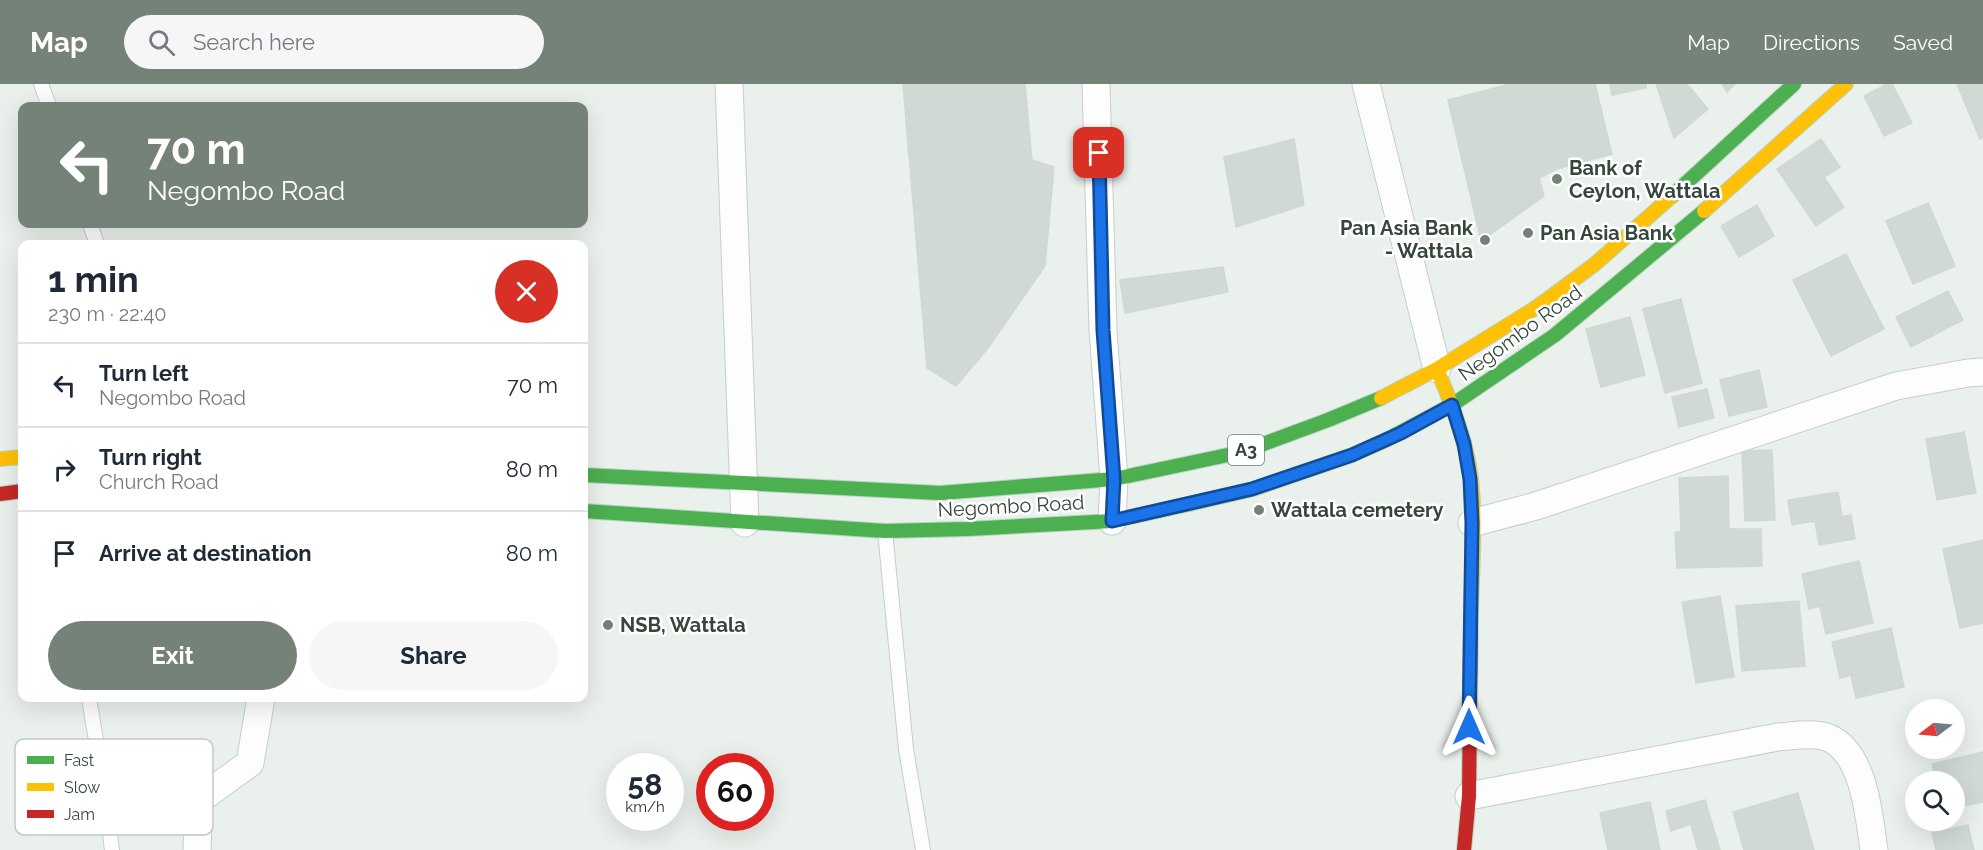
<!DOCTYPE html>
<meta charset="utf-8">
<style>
:root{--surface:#fff;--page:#f6f6f7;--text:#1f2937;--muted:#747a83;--line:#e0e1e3;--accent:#748278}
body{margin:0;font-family:Raleway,sans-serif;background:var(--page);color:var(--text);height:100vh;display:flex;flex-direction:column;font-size:22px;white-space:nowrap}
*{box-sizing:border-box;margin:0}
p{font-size:20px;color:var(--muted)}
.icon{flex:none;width:33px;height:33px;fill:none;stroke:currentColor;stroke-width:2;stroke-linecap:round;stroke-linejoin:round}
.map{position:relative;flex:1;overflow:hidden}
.details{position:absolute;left:18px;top:156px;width:570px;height:462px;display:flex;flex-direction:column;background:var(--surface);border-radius:12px;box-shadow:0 6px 24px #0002}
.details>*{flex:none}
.guide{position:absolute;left:18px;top:18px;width:570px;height:126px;border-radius:12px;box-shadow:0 6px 24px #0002;background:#748278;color:#fff;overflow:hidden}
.needle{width:39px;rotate:254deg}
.buttons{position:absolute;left:1905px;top:615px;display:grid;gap:12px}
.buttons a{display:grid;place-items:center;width:60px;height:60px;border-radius:50%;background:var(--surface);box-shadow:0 6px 24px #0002;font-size:30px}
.speed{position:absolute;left:606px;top:669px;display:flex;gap:12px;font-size:30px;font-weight:700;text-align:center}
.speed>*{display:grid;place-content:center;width:78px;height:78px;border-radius:50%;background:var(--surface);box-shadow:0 6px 24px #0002;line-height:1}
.speed small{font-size:15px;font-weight:400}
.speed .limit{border:9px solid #d22;background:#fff;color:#111}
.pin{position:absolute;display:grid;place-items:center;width:51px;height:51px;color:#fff;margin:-26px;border-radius:12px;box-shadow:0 3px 9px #0006}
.me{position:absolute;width:66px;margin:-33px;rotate:0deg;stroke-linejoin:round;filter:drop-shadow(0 0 4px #0008)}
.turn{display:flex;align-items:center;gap:21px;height:126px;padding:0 30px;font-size:27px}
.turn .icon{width:78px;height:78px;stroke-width:2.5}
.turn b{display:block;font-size:42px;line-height:51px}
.round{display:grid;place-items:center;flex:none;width:63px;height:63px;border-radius:32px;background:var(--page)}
.head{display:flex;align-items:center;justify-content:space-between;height:102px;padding:0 30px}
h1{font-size:36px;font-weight:700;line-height:45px}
.primary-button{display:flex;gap:12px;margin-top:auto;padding:12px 30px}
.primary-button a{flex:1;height:69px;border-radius:36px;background:var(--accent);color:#fff;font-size:24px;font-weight:700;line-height:69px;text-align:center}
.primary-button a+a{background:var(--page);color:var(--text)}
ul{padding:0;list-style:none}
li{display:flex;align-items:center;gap:18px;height:84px;padding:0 30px;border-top:2px solid var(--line)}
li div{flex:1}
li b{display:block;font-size:22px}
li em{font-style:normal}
header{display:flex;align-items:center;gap:36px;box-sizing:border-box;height:84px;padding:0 30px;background:var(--accent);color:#fff}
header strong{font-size:28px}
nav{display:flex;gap:33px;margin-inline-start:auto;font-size:21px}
.search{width:420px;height:54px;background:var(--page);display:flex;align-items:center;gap:15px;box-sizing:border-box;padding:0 21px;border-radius:33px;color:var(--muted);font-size:22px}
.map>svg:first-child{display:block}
</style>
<header>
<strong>Map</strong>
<div class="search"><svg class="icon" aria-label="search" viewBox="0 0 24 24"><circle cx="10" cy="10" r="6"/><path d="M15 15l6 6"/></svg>Search here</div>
<nav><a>Map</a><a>Directions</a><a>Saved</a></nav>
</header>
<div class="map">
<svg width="1983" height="766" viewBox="0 0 1983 766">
<rect width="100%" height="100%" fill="#eaf0ec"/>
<!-- building -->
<g fill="#d0d9d3" stroke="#cfd9d2" stroke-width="1.5">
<polygon points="903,0 1025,0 1032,76 1054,83 1045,182 988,264 956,302 927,284"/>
<polygon points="1510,0 1595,0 1612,70 1557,85 1539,94 1544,112 1481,157 1448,16"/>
<polygon points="1610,0 1646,0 1646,4 1612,11"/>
<polygon points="1656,0 1687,0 1708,25 1674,54"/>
<polygon points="1722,0 1735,0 1727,8"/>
<polygon points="1887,0 1892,0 1912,39 1884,52 1864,12"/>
<polygon points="1957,0 1983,0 1983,53 1980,55"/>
<polygon points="1294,55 1304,121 1236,143 1224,73"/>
<polygon points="1821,55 1840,83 1824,93 1844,123 1816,142 1777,85"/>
<polygon points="1928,119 1955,182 1913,200 1886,137"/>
<polygon points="1757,121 1774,152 1739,173 1721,142"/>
<polygon points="1846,170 1884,245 1831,272 1793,196"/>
<polygon points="1223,183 1228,208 1125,229 1120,196"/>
<polygon points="1948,207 1963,236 1911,263 1896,233"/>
<polygon points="1681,215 1702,299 1665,309 1643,225"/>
<polygon points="1630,233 1645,291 1601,303 1586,245"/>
<polygon points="1759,286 1767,323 1729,332 1720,296"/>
<polygon points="1707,305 1714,334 1679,343 1672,313"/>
<polygon points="1964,348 1976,409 1937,416 1926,355"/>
<polygon points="1772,366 1775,436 1745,437 1742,367"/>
<polygon points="1728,392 1729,445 1761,445 1762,482 1677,484 1675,448 1681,448 1679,394"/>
<polygon points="1838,408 1842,433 1851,431 1855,455 1819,461 1815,437 1792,441 1788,416"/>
<polygon points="1983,456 1983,539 1960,544 1943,465"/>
<polygon points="1859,477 1873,539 1826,550 1820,522 1809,525 1802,490"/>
<polygon points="1720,512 1734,593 1696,599 1682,518"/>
<polygon points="1799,517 1805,582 1742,587 1736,522"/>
<polygon points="1891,544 1904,603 1856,614 1851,591 1840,594 1832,558"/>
<polygon points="1983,668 1983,718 1954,724 1954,698 1936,698 1932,680"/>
<polygon points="1798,709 1814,766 1744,766 1733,728"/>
<polygon points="1705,716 1720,766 1698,766 1691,740 1671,747 1666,727"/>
<polygon points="1650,718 1660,766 1608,766 1600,729"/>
<polygon points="1968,741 1974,766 1936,766 1932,749"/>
</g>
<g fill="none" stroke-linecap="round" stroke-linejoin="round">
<defs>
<g id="lane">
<polyline points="41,0 49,22"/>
<polyline points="90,140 97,160"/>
<polyline points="885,447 906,665 923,766"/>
<polyline points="89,614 105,711 112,766"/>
</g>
<g id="street">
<polyline points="729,0 745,439"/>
<polyline points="1096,0 1103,246 1114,395 1112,437"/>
<polyline points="1366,0 1437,285"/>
<polyline points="1472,439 1536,422 1896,302 1968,289 1983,288"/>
<path d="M1469,712L1778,653C1794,652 1818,647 1833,656C1865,675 1869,733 1874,766"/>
<polyline points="197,766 199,716 250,679 261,614"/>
</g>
<g id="fast">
<polyline points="1672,112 1794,0"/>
<polyline points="1386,356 1452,321 1555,251 1704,127"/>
<polyline points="584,391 940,409 1114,395 1242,368 1328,336 1381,314"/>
<polyline points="584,427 885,447 967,445 1112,437 1189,420"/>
</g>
<g id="slow">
<polyline points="1704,127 1846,0"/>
<path d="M1437,285C1450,316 1463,348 1469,381C1477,427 1472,480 1471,528"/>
<polyline points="1381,314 1437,285 1537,223 1595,180 1672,112"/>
<polyline points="0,375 22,373"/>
<polyline points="1189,420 1253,405 1352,371 1386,356"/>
</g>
<g id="jam">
<polyline points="0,410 22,407"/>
<polyline points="1464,766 1469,712 1471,528"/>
</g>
</defs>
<!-- lane casing -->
<use href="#lane" stroke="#c7ceca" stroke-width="16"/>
<!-- street casing -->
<use href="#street" stroke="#c7ceca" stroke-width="29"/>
<!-- fast casing -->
<use href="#fast" stroke="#b6d4c1" stroke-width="16"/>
<!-- slow casing -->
<use href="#slow" stroke="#b6d4c1" stroke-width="16"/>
<!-- jam casing -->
<use href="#jam" stroke="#b6d4c1" stroke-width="16"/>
<!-- lane -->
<use href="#lane" stroke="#fcfdfc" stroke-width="14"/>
<!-- street -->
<use href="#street" stroke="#fcfdfc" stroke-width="27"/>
<!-- fast -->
<use href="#fast" stroke="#4caf50" stroke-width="14"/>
<!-- slow -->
<use href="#slow" stroke="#ffc107" stroke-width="14"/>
<!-- jam -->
<use href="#jam" stroke="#c62828" stroke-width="14"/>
</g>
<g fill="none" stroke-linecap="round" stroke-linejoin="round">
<defs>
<polyline id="route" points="1099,69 1103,246 1114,395 1112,437 1252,405 1352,371 1401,349 1452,321 1464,360 1470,395 1472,439 1469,643"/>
</defs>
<!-- route casing -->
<use href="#route" stroke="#114b97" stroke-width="15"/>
<!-- route -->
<use href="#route" stroke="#1a73e8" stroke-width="10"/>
</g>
<!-- markers -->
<g fill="#748278" stroke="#fff" stroke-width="2">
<circle cx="1557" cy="95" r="6"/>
<circle cx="1528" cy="149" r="6"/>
<circle cx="1485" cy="156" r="6"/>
<circle cx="1259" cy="426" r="6"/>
<circle cx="608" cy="541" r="6"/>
</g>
<g text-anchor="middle" stroke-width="5" stroke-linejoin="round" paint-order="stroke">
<!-- shield labels -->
<rect fill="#fff" stroke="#727e75" stroke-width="1.5" x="1228" y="351" width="36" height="30" rx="4.5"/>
<g font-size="18" font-weight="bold" fill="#35473a">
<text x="1246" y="372">A3</text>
</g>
<!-- poi labels -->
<g font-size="20" font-weight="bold" fill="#35473a" stroke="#fff" text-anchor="start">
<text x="1569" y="91">Bank of<tspan x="1569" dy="23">Ceylon, Wattala</tspan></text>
<text x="1473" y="151" text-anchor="end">Pan Asia Bank<tspan x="1473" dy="23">- Wattala</tspan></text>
<text x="1540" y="156">Pan Asia Bank</text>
<text x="1271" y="433">Wattala cemetery</text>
<text x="620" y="548">NSB, Wattala</text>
</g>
<!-- street labels -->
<g font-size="20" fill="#35473a" stroke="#fff">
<text transform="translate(1520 249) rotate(-36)" y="7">Negombo Road</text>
<text transform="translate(1011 422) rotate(-3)" y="7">Negombo Road</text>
</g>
</g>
<!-- legend -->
<rect x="15" y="655" width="198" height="96" rx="9" fill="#fff" stroke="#c2c8c4" stroke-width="1.5"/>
<rect x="27" y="672" width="27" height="8" fill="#4caf50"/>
<rect x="27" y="699" width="27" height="8" fill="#ffc107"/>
<rect x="27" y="726" width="27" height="8" fill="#c62828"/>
<g font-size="16" fill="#35473a">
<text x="64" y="682">Fast</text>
<text x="64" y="709">Slow</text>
<text x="64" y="736">Jam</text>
</g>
</svg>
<div class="buttons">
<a><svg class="needle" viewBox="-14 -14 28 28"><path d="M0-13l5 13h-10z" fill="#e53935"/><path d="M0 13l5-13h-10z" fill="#747a83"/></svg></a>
<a><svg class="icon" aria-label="search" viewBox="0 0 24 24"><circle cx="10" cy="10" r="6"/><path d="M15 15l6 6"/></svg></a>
</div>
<div class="speed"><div>58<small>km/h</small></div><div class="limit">60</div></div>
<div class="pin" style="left:1099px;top:69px;background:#d93025"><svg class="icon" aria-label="arrive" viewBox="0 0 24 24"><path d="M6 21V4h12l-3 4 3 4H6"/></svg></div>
<svg class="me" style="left:1469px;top:643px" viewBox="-20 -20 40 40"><path d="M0-17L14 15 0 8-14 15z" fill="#1a73e8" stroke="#fff" stroke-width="4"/></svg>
<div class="guide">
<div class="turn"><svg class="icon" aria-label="left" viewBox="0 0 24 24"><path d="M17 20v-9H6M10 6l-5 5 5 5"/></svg><div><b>70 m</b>Negombo Road</div></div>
</div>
<section class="details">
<div class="head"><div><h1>1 min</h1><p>230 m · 22:40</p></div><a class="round" style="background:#d93025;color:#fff"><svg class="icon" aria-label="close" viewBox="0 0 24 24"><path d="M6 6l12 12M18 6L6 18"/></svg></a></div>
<ul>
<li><svg class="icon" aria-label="left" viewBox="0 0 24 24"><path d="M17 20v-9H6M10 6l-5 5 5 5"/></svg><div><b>Turn left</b><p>Negombo Road</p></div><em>70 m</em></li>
<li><svg class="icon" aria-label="right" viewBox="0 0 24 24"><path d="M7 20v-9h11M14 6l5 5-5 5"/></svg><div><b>Turn right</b><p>Church Road</p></div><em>80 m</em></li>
<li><svg class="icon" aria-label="arrive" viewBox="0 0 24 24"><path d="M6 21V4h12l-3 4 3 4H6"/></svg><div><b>Arrive at destination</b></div><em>80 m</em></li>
</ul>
<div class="primary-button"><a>Exit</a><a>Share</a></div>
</section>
</div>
